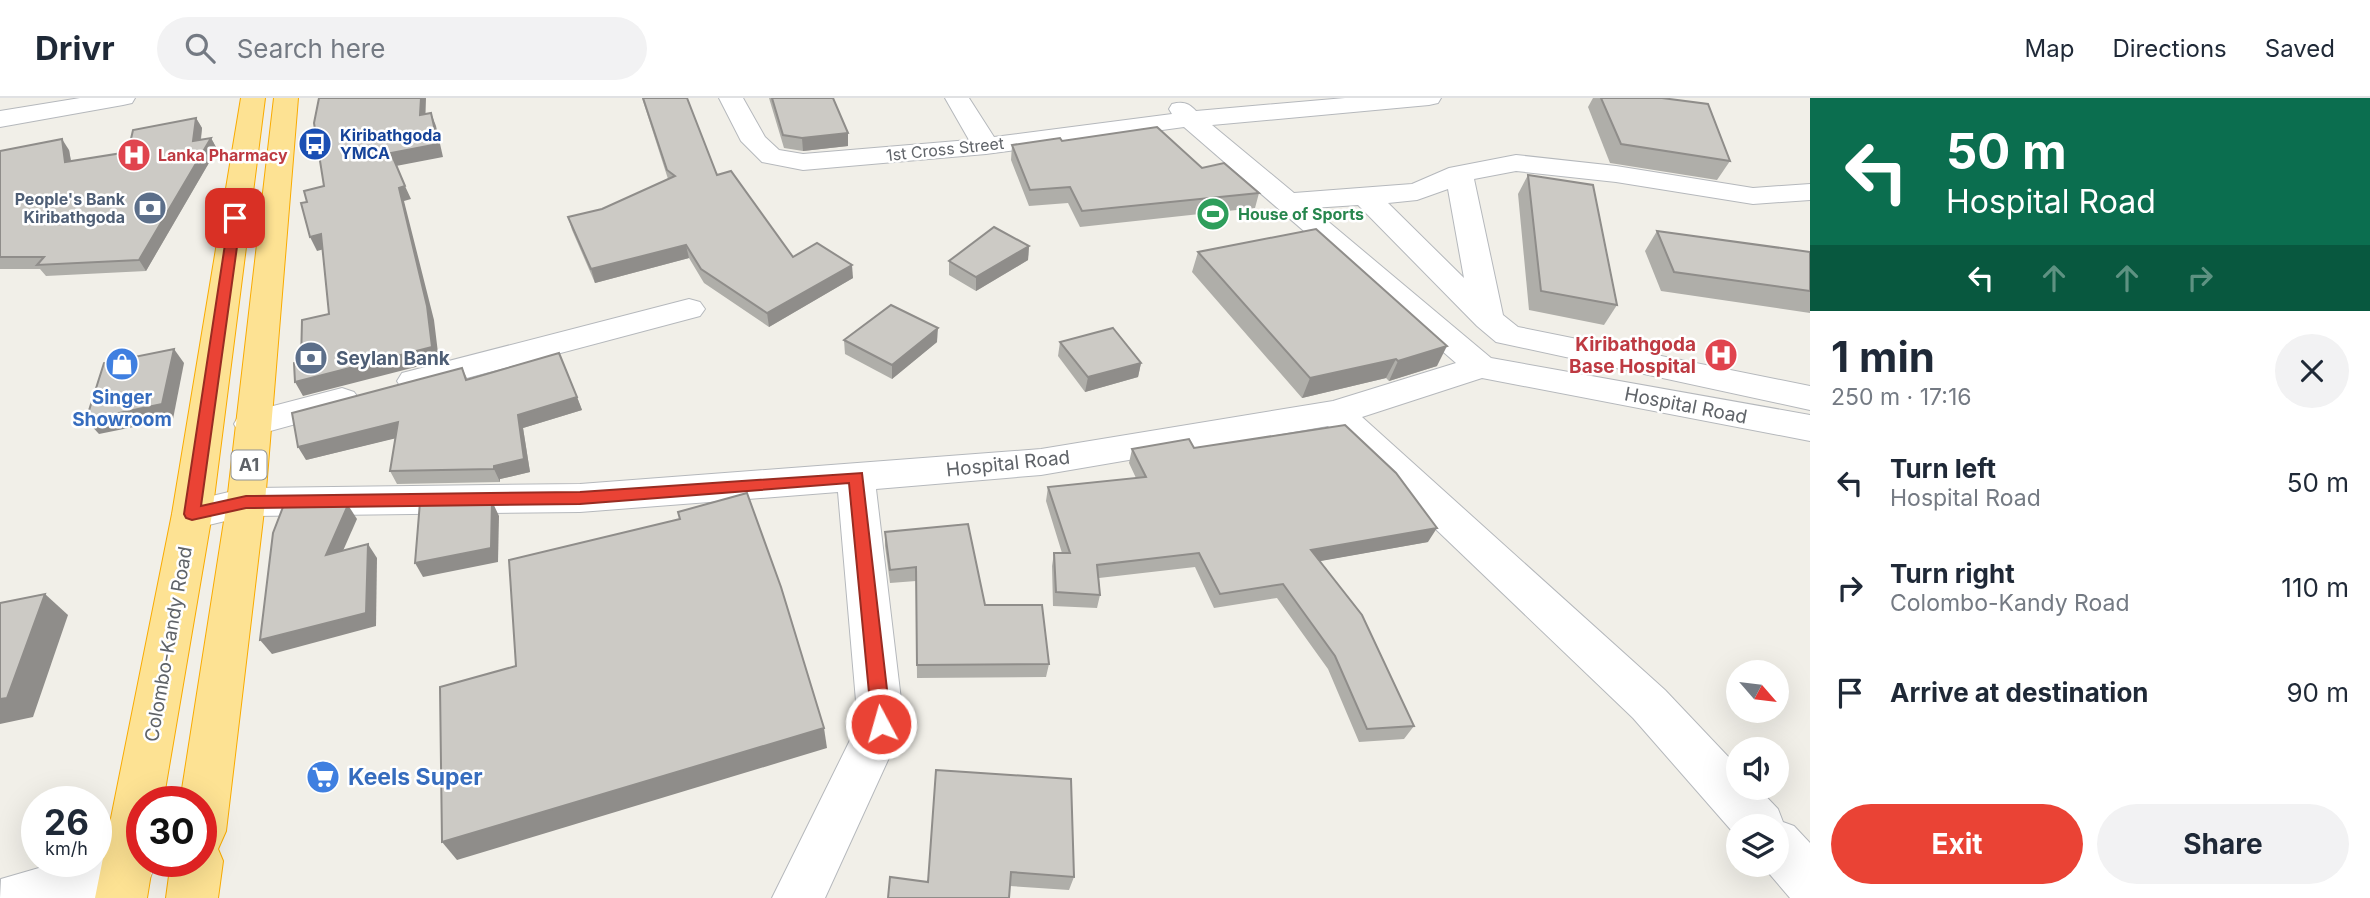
<!DOCTYPE html>
<meta charset="utf-8">
<style>
:root{--surface:#fff;--page:#f2f2f3;--text:#1f2937;--muted:#747a83;--line:#e0e1e3;--accent:#ea4335}
body{margin:0;font-family:Inter,sans-serif;background:var(--page);color:var(--text);height:100vh;display:flex;flex-direction:column;font-size:26px;white-space:nowrap}
*{box-sizing:border-box;margin:0}
p{font-size:23px;color:var(--muted)}
.icon{flex:none;width:38px;height:38px;fill:none;stroke:currentColor;stroke-width:2;stroke-linecap:round;stroke-linejoin:round}
.map{position:relative;flex:1;overflow:hidden}
.sheet{display:flex;flex-direction:column;background:var(--surface);width:560px}
.sheet>*{flex:none}
.banner{background:#0b6e4f;color:#fff;overflow:hidden}
.needle{width:46px;rotate:118deg}
.controls{position:absolute;left:1726px;top:562px;display:grid;gap:14px}
.controls a{display:grid;place-items:center;width:63px;height:63px;border-radius:50%;background:var(--surface);box-shadow:0 7px 28px #0002;font-size:35px}
.speed{position:absolute;left:21px;top:688px;display:flex;gap:14px;font-size:35px;font-weight:700;text-align:center}
.speed>*{display:grid;place-content:center;width:91px;height:91px;border-radius:50%;background:var(--surface);box-shadow:0 7px 28px #0002;line-height:1}
.speed small{font-size:18px;font-weight:400}
.speed .limit{border:10px solid #d22;background:#fff;color:#111}
.pin{position:absolute;display:grid;place-items:center;width:60px;height:60px;color:#fff;margin:-30px;border-radius:14px;box-shadow:0 4px 10px #0006}
.me{position:absolute;width:77px;margin:-38px;rotate:354deg;stroke-linejoin:round;filter:drop-shadow(0 0 5px #0008)}
.turn{display:flex;align-items:center;gap:24px;height:147px;padding:0 21px;font-size:32px}
.turn .icon{width:91px;height:91px;stroke-width:2.5}
.turn b{display:block;font-size:49px;line-height:60px}
.lanes{display:flex;align-items:center;height:66px;padding:0 21px;background:#0003;justify-content:center;gap:35px;direction:ltr}
.lanes .off{opacity:.35}
.round{display:grid;place-items:center;flex:none;width:74px;height:74px;border-radius:37px;background:var(--page)}
.head{display:flex;align-items:center;justify-content:space-between;height:119px;padding:0 21px}
h1{font-size:42px;font-weight:700;line-height:52px}
.button{display:flex;gap:14px;margin-top:auto;padding:14px 21px}
.button a{flex:1;height:80px;border-radius:42px;background:var(--accent);color:#fff;font-size:28px;font-weight:700;line-height:80px;text-align:center}
.button a+a{background:var(--page);color:var(--text)}
ul{padding:0;list-style:none}
li{display:flex;align-items:center;gap:21px;height:105px;padding:0 21px}
li div{flex:1}
li b{display:block;font-size:26px}
li em{font-style:normal}
header{display:flex;align-items:center;gap:42px;box-sizing:border-box;height:98px;padding:0 35px;background:var(--surface);border-bottom:2px solid var(--line)}
header strong{font-size:33px}
nav{display:flex;gap:38px;margin-inline-start:auto;font-size:24px}
.search{width:490px;height:63px;background:var(--page);display:flex;align-items:center;gap:18px;box-sizing:border-box;padding:0 24px;border-radius:38px;color:var(--muted);font-size:26px}
main{display:flex;flex:1;min-height:0}
.map>svg:first-child{display:block}
</style>
<header>
<strong>Drivr</strong>
<div class="search"><svg class="icon" aria-label="search" viewBox="0 0 24 24"><circle cx="10" cy="10" r="6"/><path d="M15 15l6 6"/></svg>Search here</div>
<nav><a>Map</a><a>Directions</a><a>Saved</a></nav>
</header>
<main>
<div class="map">
<svg width="1810" height="800" viewBox="0 0 1810 800">
<rect width="100%" height="100%" fill="#f1efe8"/>
<g fill="none" stroke-linecap="round" stroke-linejoin="round">
<defs>
<g id="minor">
<polygon points="80,0 135,0 132,5 123,7 0,29 0,13"/>
<path d="M719,0H743L765,39L779,52L803,56L969,42L945,0H969L994,39L1172,16L1169,11L1172,6C1183,3 1189,5 1196,13L1345,0H1441L1438,5L1429,7L1212,27L1294,95L1412,86L1449,70L1516,57L1616,68L1753,90L1810,86V102L1753,106L1616,84L1516,73L1474,81L1503,217L1518,229L1810,288V312L1496,244L1477,228L1358,107L1312,110L1491,260L1810,317V343L1482,280L1362,319L1665,592L1738,669V690H1758L1778,711L1783,724L1794,728L1810,745V800H1790L1761,766H1776V728H1738V740L1633,620L1328,328L1041,377L876,391L904,627L825,800H772L858,626L838,394L580,414L246,418L192,431L178,426L172,416L178,406L246,390L580,386L1041,351L1333,303L1456,265L1184,29L986,56L803,72L762,64L741,43ZM1448,91L1464,180L1388,105L1417,102Z"/>
<polygon points="689,201 700,204 705,211 700,218 414,294 402,291 397,283 402,275"/>
<polygon points="342,290 354,294 360,302 354,310 252,338 239,335 234,326 239,317"/>
<polygon points="127,747 142,753 142,763 149,763 153,773 145,791 122,800 0,800 1,781 63,763 96,763 96,755"/>
</g>
<g id="highway">
<polygon points="241,0 265,0 212,416 163,704 142,704 142,763 153,763 147,800 95,800 172,416"/>
<polygon points="274,0 298,0 265,404 226,733 218,751 223,763 218,800 166,800 171,763 201,763 201,704 180,704 227,404"/>
</g>
</defs>
<!-- minor casing -->
<use href="#minor" stroke="#b5b8bc" stroke-width="2"/>
<!-- highway casing -->
<use href="#highway" stroke="#f9ab00" stroke-width="2"/>
<!-- minor -->
<use href="#minor" fill="#fff" fill-rule="evenodd"/>
<!-- highway -->
<use href="#highway" fill="#fde293" fill-rule="evenodd"/>
</g>
<!-- wall -->
<g fill="#afaea9">
<polygon points="642,0 687,0 717,77 793,159 853,180 769,229 704,185 689,160 595,185 572,132 568,119 602,111 668,81"/>
<polygon points="769,0 833,0 848,48 803,53 784,50"/>
<polygon points="1593,0 1662,0 1730,63 1717,82 1610,65 1588,9"/>
<polygon points="196,20 202,30 201,42 211,40 217,51 146,173 46,178 40,171 0,171 0,53 69,52 71,63 128,54"/>
<polygon points="1062,43 1202,70 1259,95 1255,110 1080,129 1068,105 1029,108 1011,62 1012,47"/>
<polygon points="1528,77 1617,207 1604,227 1529,212 1518,96"/>
<polygon points="1657,133 1810,154 1810,215 1661,193 1645,153"/>
<polygon points="1029,148 1028,162 976,193 949,177 949,163"/>
<polygon points="1198,154 1437,268 1389,283 1386,280 1302,300 1192,174"/>
<polygon points="844,242 937,244 892,281 845,256"/>
<polygon points="1060,244 1141,265 1138,279 1085,294 1058,258"/>
<polygon points="462,270 468,282 577,299 582,312 523,330 530,374 500,381 500,384 397,386 390,373 395,340 306,362"/>
<polygon points="1194,350 1428,444 1319,463 1414,628 1404,641 1359,644 1328,571 1277,500 1214,510 1195,469 1099,480 1100,497 1097,510 1053,508 1052,468 1054,455 1062,455 1046,403 1048,389 1136,380 1129,365 1132,351"/>
<polygon points="885,434 985,507 1049,566 1046,579 917,580 916,483 890,485 885,448"/>
<polygon points="936,672 1074,779 1069,792 1010,788 928,784"/>
</g>
<!-- shaded-wall -->
<g fill="#8f8d8a">
<polygon points="421,0 426,0 425,30 420,17"/>
<polygon points="431,15 436,28 443,59 396,68 391,55"/>
<polygon points="196,20 202,30 199,54 193,43"/>
<polygon points="848,35 848,48 803,53 802,40"/>
<polygon points="211,40 217,51 146,173 139,162"/>
<polygon points="62,41 69,52 73,75 65,64"/>
<polygon points="405,88 411,101 404,103 434,222 439,263 303,298 295,284 399,90"/>
<polygon points="321,136 328,150 317,153 310,139"/>
<polygon points="686,147 689,160 595,185 591,171"/>
<polygon points="1029,148 1028,162 976,193 976,179"/>
<polygon points="852,167 853,180 769,229 767,215"/>
<polygon points="938,230 937,244 892,281 892,267"/>
<polygon points="1447,248 1437,268 1389,283 1398,263"/>
<polygon points="174,251 184,265 173,321 99,336 86,322"/>
<polygon points="1396,261 1386,280 1302,300 1310,280"/>
<polygon points="1141,265 1138,279 1085,294 1088,279"/>
<polygon points="577,299 582,312 523,330 530,374 500,381 500,384 494,371 494,368 518,317"/>
<polygon points="398,324 405,338 306,362 298,349"/>
<polygon points="492,403 499,418 498,464 423,479 415,465"/>
<polygon points="348,407 357,421 335,471 326,457"/>
<polygon points="1437,430 1428,444 1304,466 1311,452"/>
<polygon points="368,446 377,460 376,528 272,556 260,542"/>
<polygon points="45,496 68,517 33,619 0,626 0,601"/>
<polygon points="824,630 827,650 457,762 442,744"/>
</g>
<!-- building -->
<g fill="#cccac5" stroke="#8f8d8a" stroke-width="2">
<polygon points="319,0 421,0 420,17 431,15 438,46 391,55 405,88 399,90 427,208 432,249 295,284 294,265 301,264 302,222 329,216 321,136 310,139 301,105 307,104 304,93 324,88 314,25"/>
<polygon points="643,0 687,0 717,77 731,73 793,159 817,145 852,167 767,215 701,171 686,147 591,171 568,119 602,111 675,78 667,72"/>
<polygon points="772,0 833,0 848,35 802,40 783,37"/>
<polygon points="1601,0 1662,0 1708,6 1730,63 1621,46"/>
<polygon points="196,20 193,43 211,40 139,162 37,167 44,159 0,159 0,53 62,41 65,64 128,54 133,32"/>
<polygon points="1157,29 1202,70 1224,65 1259,95 1082,113 1070,89 1030,92 1012,47 1060,40 1062,43"/>
<polygon points="1528,77 1593,87 1617,207 1541,193"/>
<polygon points="994,129 1029,148 976,179 949,163"/>
<polygon points="1316,131 1447,248 1398,263 1396,261 1310,280 1198,154"/>
<polygon points="1657,133 1810,154 1810,193 1674,174"/>
<polygon points="891,207 938,230 892,267 844,242"/>
<polygon points="1113,230 1141,265 1088,279 1060,244"/>
<polygon points="174,251 162,306 86,322 104,265"/>
<polygon points="559,255 577,299 518,317 524,361 494,368 494,371 390,373 398,324 298,349 292,315 462,270 466,282"/>
<polygon points="1345,327 1396,375 1437,430 1311,452 1362,517 1414,628 1367,631 1335,558 1283,486 1220,496 1199,455 1097,467 1100,497 1056,494 1054,455 1070,455 1048,389 1146,379 1132,351 1189,341 1194,350"/>
<polygon points="747,395 781,489 824,630 442,744 440,589 516,568 509,462 680,421 678,414"/>
<polygon points="492,403 491,450 415,465 420,404"/>
<polygon points="348,407 326,457 368,446 366,515 260,542 273,435 283,409"/>
<polygon points="968,426 985,507 1042,507 1049,566 917,567 916,469 890,472 885,434"/>
<polygon points="45,496 7,600 0,601 0,505"/>
<polygon points="936,672 1071,681 1074,779 1011,774 1009,800 888,800 890,779 928,784"/>
</g>
<!-- route -->
<polygon fill="#ea4335" stroke="#982c22" stroke-width="2" points="235,117 241,120 201,408 246,398 580,394 862,375 891,626 888,633 881,635 874,633 872,626 849,385 580,406 246,410 192,422 186,420 184,416 229,120"/>
<!-- icons -->
<defs>
<symbol id="bus-disc" viewBox="-11 -11 22 22"><circle r="9.5" fill="#1a4fb4" stroke="#fff"/><path d="M-5-6H5V4H4V6H2V4H-2V6H-4V4H-5ZM-3.5-4V0h7V-4ZM-3.5 1.2v1.5H-2V1.2ZM2 1.2v1.5H3.5V1.2Z" fill="#fff"/></symbol>
<symbol id="hospital-disc" viewBox="-11 -11 22 22"><circle r="9.5" fill="#e0444e" stroke="#fff"/><path d="M-5-5h3v3.5h4V-5h3V5h-3V1.5h-4V5h-3Z" fill="#fff"/></symbol>
<symbol id="bank-disc" viewBox="-11 -11 22 22"><circle r="9.5" fill="#5c6f8a" stroke="#fff"/><path d="M-6-4H6V4H-6ZM0-2.3a2.3 2.3 0 1 0 0 4.6a2.3 2.3 0 1 0 0-4.6Z" fill="#fff"/></symbol>
<symbol id="stadium-disc" viewBox="-11 -11 22 22"><circle r="9.5" fill="#2e9e5b" stroke="#fff"/><path d="M0-5a6.5 5 0 1 0 0 10a6.5 5 0 1 0 0-10ZM-3.5-1.8h7v3.6h-7Z" fill="#fff"/></symbol>
<symbol id="shop-disc" viewBox="-11 -11 22 22"><circle r="9.5" fill="#3f7fe0" stroke="#fff"/><path d="M-5-2.5h2.3a2.7 3.5 0 0 1 5.4 0H5L5.5 6h-11ZM-1.5-2.5h3a1.5 2.3 0 0 0-3 0Z" fill="#fff"/></symbol>
<symbol id="supermarket-disc" viewBox="-11 -11 22 22"><circle r="9.5" fill="#3f7fe0" stroke="#fff"/><path d="M-6-5.5h2.5l.6 2H6L4.5 2H-2.5L-4.4-4H-6ZM-1.5 3.2a1.3 1.3 0 1 0 .1 0ZM3 3.2a1.3 1.3 0 1 0 .1 0Z" fill="#fff"/></symbol>
</defs>
<g fill-rule="evenodd">
<use href="#bus-disc" x="296" y="27" width="38" height="38"/>
<use href="#hospital-disc" x="115" y="38" width="38" height="38"/>
<use href="#bank-disc" x="131" y="91" width="38" height="38"/>
<use href="#stadium-disc" x="1194" y="97" width="38" height="38"/>
<use href="#hospital-disc" x="1702" y="238" width="38" height="38"/>
<use href="#bank-disc" x="292" y="241" width="38" height="38"/>
<use href="#shop-disc" x="103" y="247" width="38" height="38"/>
<use href="#supermarket-disc" x="304" y="660" width="38" height="38"/>
</g>
<g text-anchor="middle" stroke-width="5" stroke-linejoin="round" paint-order="stroke">
<!-- far-transit labels -->
<g font-size="16" font-weight="bold" fill="#164399" stroke="#fff" text-anchor="start">
<text x="340" y="43">Kiribathgoda<tspan x="340" dy="18">YMCA</tspan></text>
</g>
<!-- far-street labels -->
<g font-size="16" fill="#5f6368" stroke="#fff">
<text transform="translate(945 51) rotate(-6)" y="6">1st Cross Street</text>
</g>
<!-- far-health labels -->
<g font-size="16" font-weight="bold" fill="#be3a42" stroke="#fff" text-anchor="start">
<text x="158" y="63">Lanka Pharmacy</text>
</g>
<!-- far-service labels -->
<g font-size="16" font-weight="bold" fill="#4e5e75" stroke="#fff" text-anchor="end">
<text x="125" y="107">People's Bank<tspan x="125" dy="18">Kiribathgoda</tspan></text>
</g>
<!-- far-leisure labels -->
<g font-size="16" font-weight="bold" fill="#27864d" stroke="#fff" text-anchor="start">
<text x="1238" y="122">House of Sports</text>
</g>
<!-- shield labels -->
<rect fill="#fff" stroke="#8f9295" stroke-width="2" x="231.5" y="352.5" width="35" height="29" rx="5"/>
<g font-size="18" font-weight="bold" fill="#5f6368">
<text x="249" y="373">A1</text>
</g>
<!-- health labels -->
<g font-size="19" font-weight="bold" fill="#be3a42" stroke="#fff" text-anchor="end">
<text x="1696" y="253">Kiribathgoda<tspan x="1696" dy="22">Base Hospital</tspan></text>
</g>
<!-- service labels -->
<g font-size="19" font-weight="bold" fill="#4e5e75" stroke="#fff" text-anchor="start">
<text x="336" y="267">Seylan Bank</text>
</g>
<!-- shop labels -->
<g font-size="19" font-weight="bold" fill="#366cbe" stroke="#fff">
<text x="122" y="306">Singer<tspan x="122" dy="22">Showroom</tspan></text>
</g>
<!-- street labels -->
<g font-size="19" fill="#5f6368" stroke="#fff">
<text transform="translate(1686 307) rotate(11)" y="7">Hospital Road</text>
<text transform="translate(1008 365) rotate(-6)" y="7">Hospital Road</text>
<text transform="translate(168 546) rotate(-80)" y="7">Colombo-Kandy Road</text>
</g>
<!-- near-shop labels -->
<g font-size="23" font-weight="bold" fill="#366cbe" stroke="#fff" text-anchor="start">
<text x="348" y="687">Keels Super</text>
</g>
</g>
</svg>
<div class="controls">
<a><svg class="needle" viewBox="-14 -14 28 28"><path d="M0-13l5 13h-10z" fill="#e53935"/><path d="M0 13l5-13h-10z" fill="#747a83"/></svg></a>
<a><svg class="icon" aria-label="sound" viewBox="0 0 24 24"><path d="M4 9h4l5-4v14l-5-4H4zM17 9q2 3 0 6"/></svg></a>
<a><svg class="icon" aria-label="layers" viewBox="0 0 24 24"><path d="M12 4l9 5-9 5-9-5zM3 14l9 5 9-5"/></svg></a>
</div>
<div class="speed"><div>26<small>km/h</small></div><div class="limit">30</div></div>
<div class="pin" style="left:235px;top:120px;background:#d93025"><svg class="icon" aria-label="arrive" viewBox="0 0 24 24"><path d="M6 21V4h12l-3 4 3 4H6"/></svg></div>
<svg class="me" style="left:881px;top:626px" viewBox="-20 -20 40 40"><circle r="17" fill="#ea4335" stroke="#fff" stroke-width="3"/><path d="M0-11L8 9 0 5-8 9z" fill="#fff"/></svg>
</div>
<section class="sheet">
<div class="banner">
<div class="turn"><svg class="icon" aria-label="left" viewBox="0 0 24 24"><path d="M17 20v-9H6M10 6l-5 5 5 5"/></svg><div><b>50 m</b>Hospital Road</div></div>
<div class="lanes"><svg class="icon" aria-label="left" viewBox="0 0 24 24"><path d="M17 20v-9H6M10 6l-5 5 5 5"/></svg><svg class="icon off" aria-label="ahead" viewBox="0 0 24 24"><path d="M12 20V5M6 11l6-6 6 6"/></svg><svg class="icon off" aria-label="ahead" viewBox="0 0 24 24"><path d="M12 20V5M6 11l6-6 6 6"/></svg><svg class="icon off" aria-label="right" viewBox="0 0 24 24"><path d="M7 20v-9h11M14 6l5 5-5 5"/></svg></div>
</div>
<div class="head"><div><h1>1 min</h1><p>250 m · 17:16</p></div><a class="round"><svg class="icon" aria-label="close" viewBox="0 0 24 24"><path d="M6 6l12 12M18 6L6 18"/></svg></a></div>
<ul>
<li><svg class="icon" aria-label="left" viewBox="0 0 24 24"><path d="M17 20v-9H6M10 6l-5 5 5 5"/></svg><div><b>Turn left</b><p>Hospital Road</p></div><em>50 m</em></li>
<li><svg class="icon" aria-label="right" viewBox="0 0 24 24"><path d="M7 20v-9h11M14 6l5 5-5 5"/></svg><div><b>Turn right</b><p>Colombo-Kandy Road</p></div><em>110 m</em></li>
<li><svg class="icon" aria-label="arrive" viewBox="0 0 24 24"><path d="M6 21V4h12l-3 4 3 4H6"/></svg><div><b>Arrive at destination</b></div><em>90 m</em></li>
</ul>
<div class="button"><a>Exit</a><a>Share</a></div>
</section>
</main>
